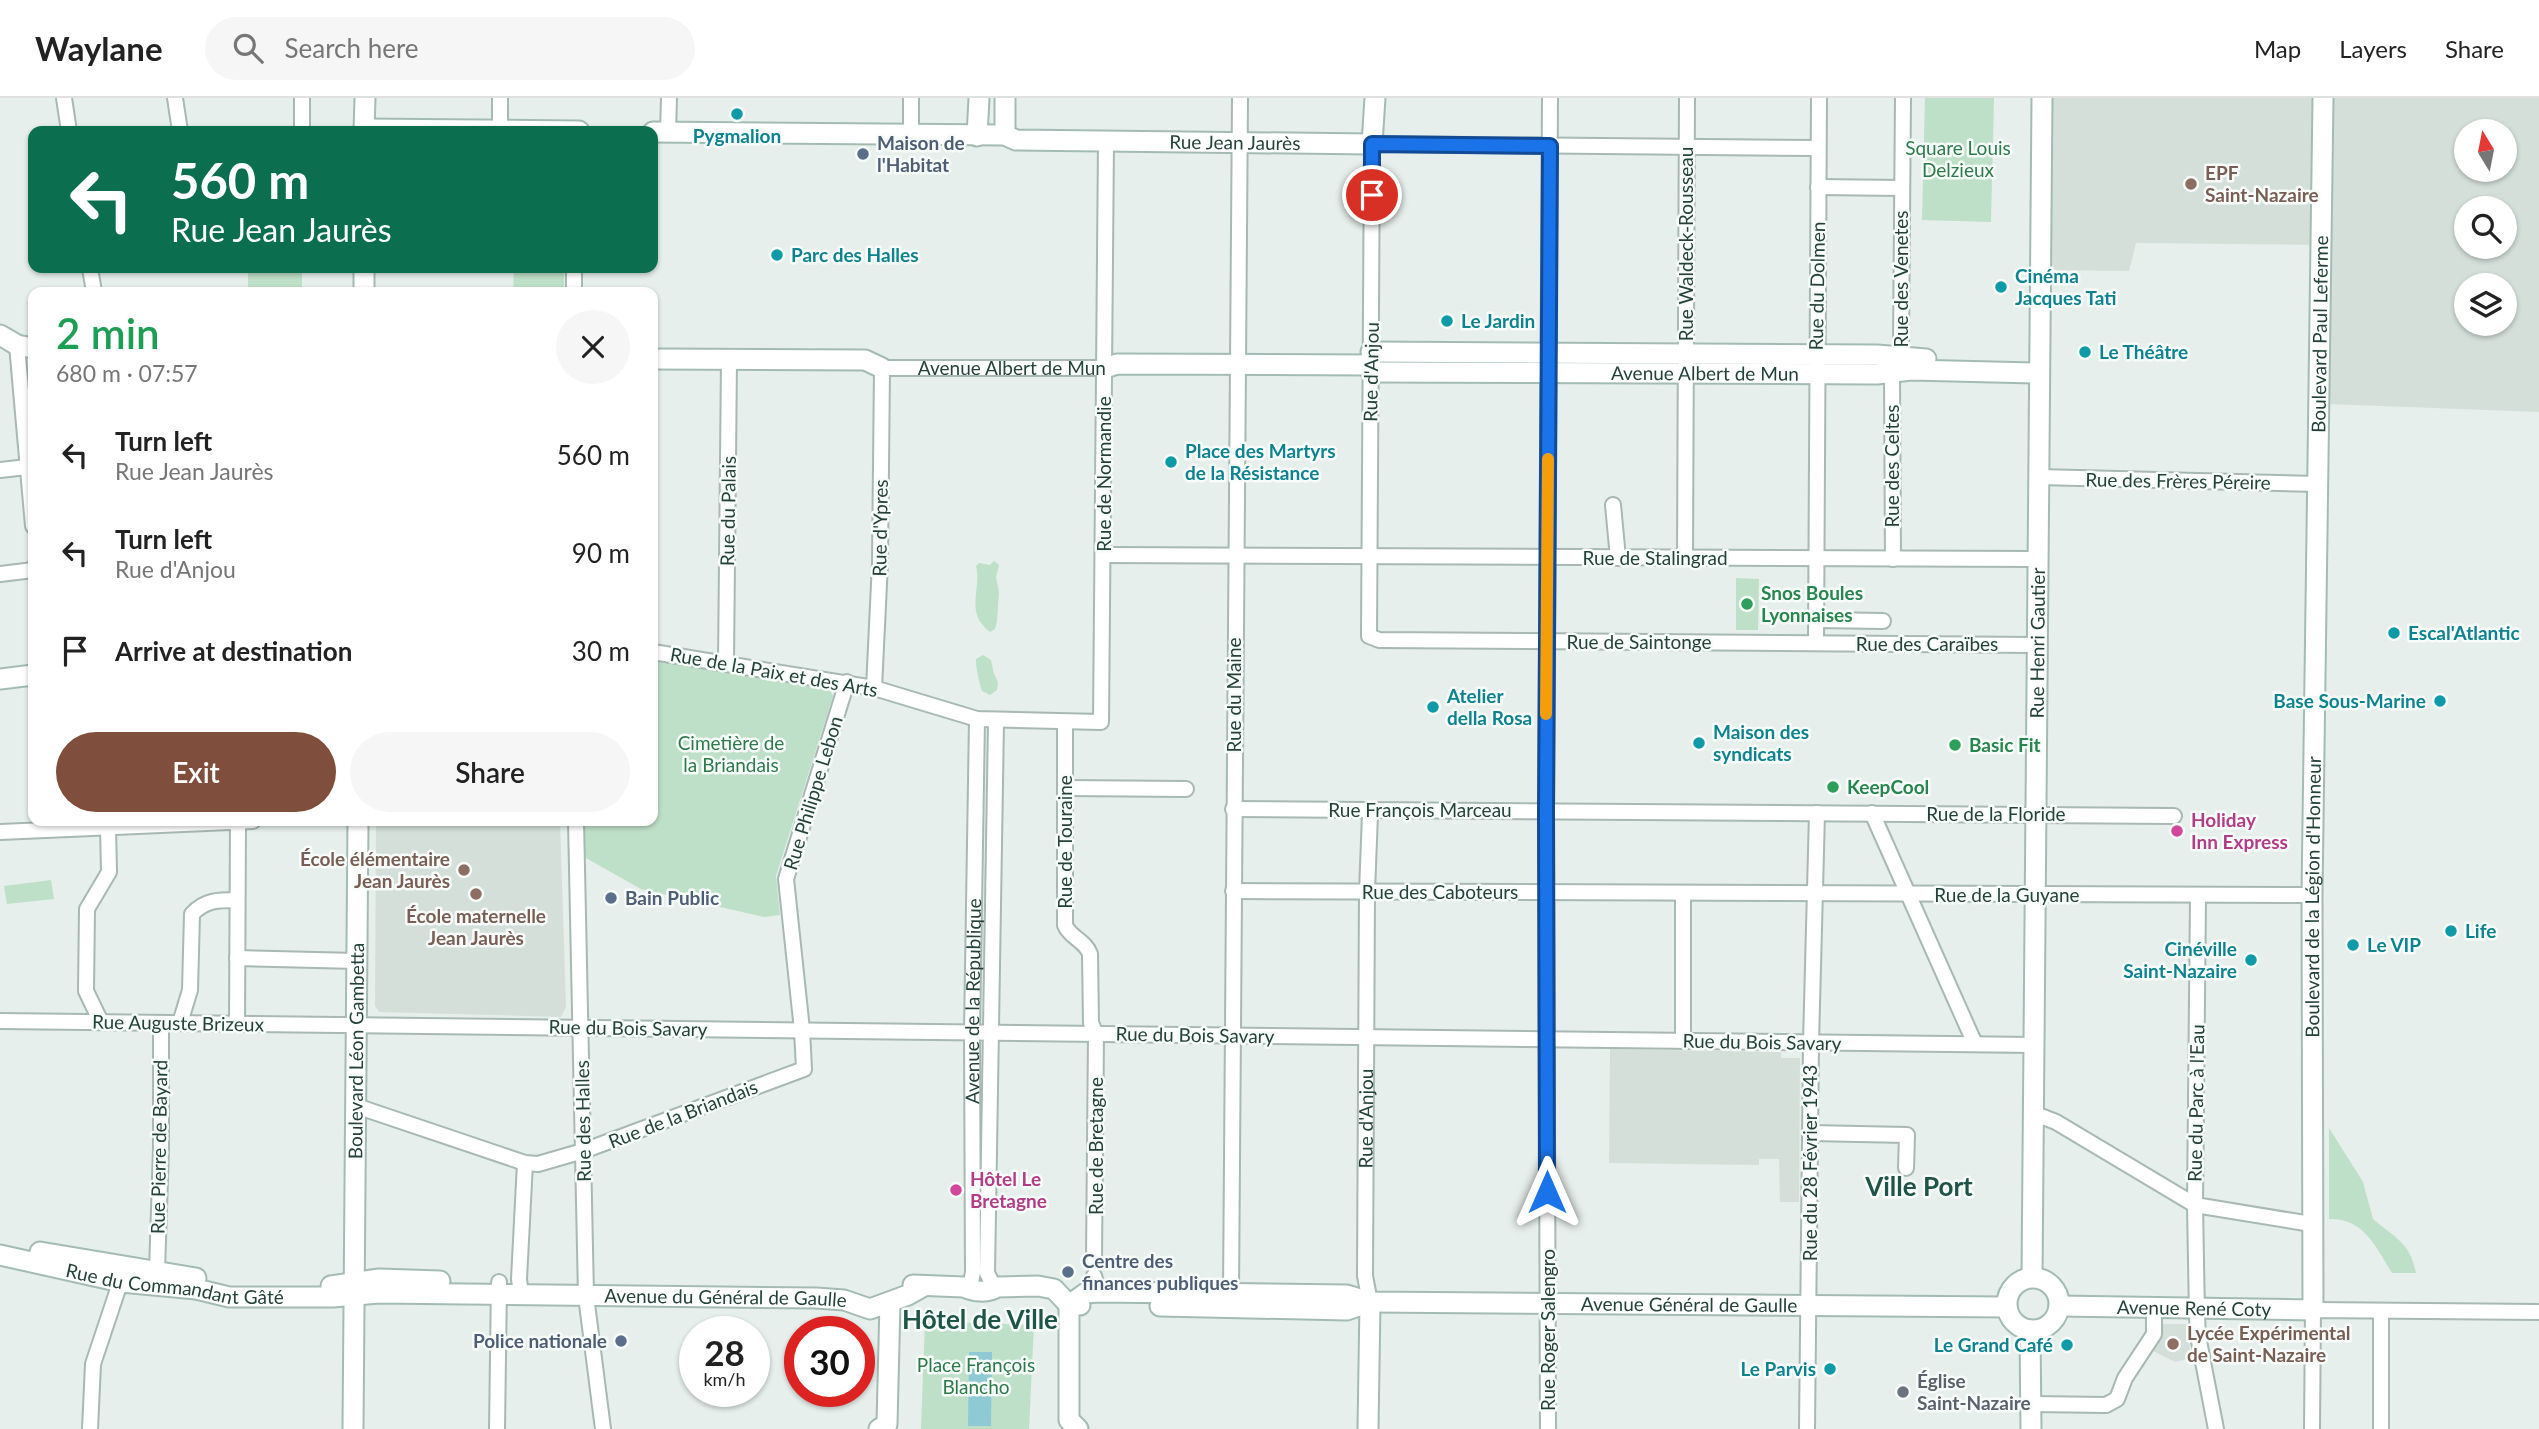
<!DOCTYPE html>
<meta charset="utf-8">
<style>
:root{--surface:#fff;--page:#f6f6f6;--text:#222;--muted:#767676;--line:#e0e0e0;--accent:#804e3d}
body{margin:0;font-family:Lato,sans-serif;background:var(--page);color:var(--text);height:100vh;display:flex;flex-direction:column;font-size:26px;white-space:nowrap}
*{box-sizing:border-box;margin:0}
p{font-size:23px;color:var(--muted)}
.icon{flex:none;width:38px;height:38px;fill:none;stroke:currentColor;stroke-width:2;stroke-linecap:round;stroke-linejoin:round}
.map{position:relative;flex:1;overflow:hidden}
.panel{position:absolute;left:28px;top:189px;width:630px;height:539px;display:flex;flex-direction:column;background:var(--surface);border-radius:14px;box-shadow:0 2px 5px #0004}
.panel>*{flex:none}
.banner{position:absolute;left:28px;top:28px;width:630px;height:147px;border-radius:14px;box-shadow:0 2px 5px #0004;background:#0b6e4f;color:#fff;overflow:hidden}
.needle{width:46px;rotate:350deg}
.fabs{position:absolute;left:2454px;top:21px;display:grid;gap:14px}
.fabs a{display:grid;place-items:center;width:63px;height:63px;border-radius:50%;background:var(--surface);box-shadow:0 2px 5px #0004;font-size:35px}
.speed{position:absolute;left:679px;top:1218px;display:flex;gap:14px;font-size:35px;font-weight:700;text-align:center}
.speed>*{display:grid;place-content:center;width:91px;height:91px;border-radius:50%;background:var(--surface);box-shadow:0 2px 5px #0004;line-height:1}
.speed small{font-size:18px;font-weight:400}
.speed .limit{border:10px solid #d22;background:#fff;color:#111}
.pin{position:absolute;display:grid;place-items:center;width:60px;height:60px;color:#fff;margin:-30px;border:4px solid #fff;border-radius:50%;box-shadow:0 2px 7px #0007}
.me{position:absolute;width:77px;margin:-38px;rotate:0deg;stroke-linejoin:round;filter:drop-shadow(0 0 5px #0008)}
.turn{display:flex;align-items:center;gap:24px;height:147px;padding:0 28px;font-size:32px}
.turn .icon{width:91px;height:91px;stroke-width:2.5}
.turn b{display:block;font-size:49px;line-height:60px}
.round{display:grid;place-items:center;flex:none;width:74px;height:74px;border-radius:37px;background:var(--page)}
.overview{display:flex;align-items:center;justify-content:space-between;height:119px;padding:0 28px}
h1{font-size:42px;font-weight:600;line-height:52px;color:#1e9e55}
.cta{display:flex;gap:14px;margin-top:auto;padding:14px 28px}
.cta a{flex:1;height:80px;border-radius:42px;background:var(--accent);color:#fff;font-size:28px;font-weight:600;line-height:80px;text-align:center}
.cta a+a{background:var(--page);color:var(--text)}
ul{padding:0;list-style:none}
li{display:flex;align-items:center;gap:21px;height:98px;padding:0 28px}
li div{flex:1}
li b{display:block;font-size:26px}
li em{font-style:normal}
header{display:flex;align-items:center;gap:42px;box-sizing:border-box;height:98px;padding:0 35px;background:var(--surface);border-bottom:2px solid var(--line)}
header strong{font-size:33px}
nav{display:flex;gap:38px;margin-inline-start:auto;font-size:24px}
.search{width:490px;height:63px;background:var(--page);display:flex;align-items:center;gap:18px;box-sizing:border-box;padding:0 24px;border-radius:38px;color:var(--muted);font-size:26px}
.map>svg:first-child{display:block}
</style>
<header>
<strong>Waylane</strong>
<div class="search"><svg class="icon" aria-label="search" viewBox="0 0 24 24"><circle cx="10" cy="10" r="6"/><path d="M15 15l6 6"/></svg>Search here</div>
<nav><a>Map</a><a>Layers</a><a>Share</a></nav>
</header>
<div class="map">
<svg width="2539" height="1331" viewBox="0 0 2539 1331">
<rect width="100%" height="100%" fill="#e6efeb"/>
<!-- built -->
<g fill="#d4dfda" fill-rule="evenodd">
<path d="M2042,0H2539V314L2327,306L2326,147L2136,145L2129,173L2049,172ZM2466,33H2504V72H2466ZM2466,110H2504V149H2466ZM2466,187H2504V226H2466Z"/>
<polygon points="376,723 560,723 566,909 561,919 379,914 375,908"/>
<polygon points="1610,951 1781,954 1781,960 1800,960 1799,1104 1780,1104 1779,1061 1759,1061 1759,1067 1609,1065"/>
<polygon points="2163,1226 2187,1226 2191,1260 2175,1264 2153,1253 2163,1238"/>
</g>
<!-- green -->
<g fill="#bfe0c8">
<polygon points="1925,0 1994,0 1991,124 1922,122"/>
<polygon points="248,170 323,170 323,173 302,173 302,191 323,191 323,194 248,194"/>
<polygon points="514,170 564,170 564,194 513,194"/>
<path d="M994,463L999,467L996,479L999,494L997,523L995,531L990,534C964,514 982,491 976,468L979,465L990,467Z"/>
<polygon points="1736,480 1759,481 1758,532 1736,532"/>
<path d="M983,557L991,562L994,576L998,584L997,592L990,597L982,593C980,587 975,566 976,561Z"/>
<polygon points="653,562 830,592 833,598 776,778 780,817 764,819 641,791 584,759 584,723 653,723"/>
<polygon points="51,782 54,801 7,806 4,788"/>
<path d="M2329,1030L2363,1084L2373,1121C2395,1140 2410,1144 2416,1175H2392C2376,1149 2364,1120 2329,1121Z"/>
<polygon points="925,1223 1034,1227 1029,1331 921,1331"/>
</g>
<!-- water -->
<polygon fill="#8ec9d4" points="969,1254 992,1254 991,1328 968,1328"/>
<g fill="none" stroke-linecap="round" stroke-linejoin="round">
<defs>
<g id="street">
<polyline points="64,0 69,33"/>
<polyline points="175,0 180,33"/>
<polyline points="302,0 302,33"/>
<polyline points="911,0 911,37"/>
<polyline points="500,32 500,0"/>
<polyline points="668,34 669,0"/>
<polyline points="1818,50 1372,46 1369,538 1379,542 2037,547"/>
<polyline points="1818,89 1902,90"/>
<polyline points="90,170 94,194"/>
<polyline points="574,194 574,170"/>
<polyline points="17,247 33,428"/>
<polyline points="0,372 27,369"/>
<polyline points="2038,379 2318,386"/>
<polyline points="1613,407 1618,460"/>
<polyline points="1104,457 2038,461"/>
<polyline points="1685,460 1687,0"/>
<polyline points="1893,461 1892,275 1901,260 1901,248 1903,0"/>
<polyline points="0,476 33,472"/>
<polyline points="1816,522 1883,523"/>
<polyline points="1816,545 1819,0"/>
<polyline points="653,554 874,590 977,621 1101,624 1106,43"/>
<polyline points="726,565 729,262"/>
<path id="s1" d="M874,590L880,465L882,270H1105"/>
<path d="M1065,624V827C1070,840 1085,842 1090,856L1091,925L1096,936L1094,1161"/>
<polyline points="1065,690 1186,691"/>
<polyline points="1233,711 2174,718"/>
<polyline points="1872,715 1975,946"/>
<polyline points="576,723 586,1198 603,1331"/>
<polyline points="0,734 253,723"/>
<polyline points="1233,793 2312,797"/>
<polyline points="2198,798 2195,1107 2197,1218 2198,1238 2216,1331"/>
<polyline points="237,860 357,863"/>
<polyline points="0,923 2034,947"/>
<polyline points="101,924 86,893 87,811 109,774 108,729"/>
<path d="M180,925L190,892L192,816C205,802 218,802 237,802"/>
<polyline points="237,926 238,723"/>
<polyline points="1683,943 1683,796"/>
<polyline points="356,1008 525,1065 538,1066 583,1053 804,971 802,932 786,781 847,584"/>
<polyline points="2033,1015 2056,1024 2195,1107 2311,1126"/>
<polyline points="1810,1035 1907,1037 1906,1070"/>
<polyline points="157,1173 161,1050 161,925"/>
<polyline points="1094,1178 1099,1194"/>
<path id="s2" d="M971,1185L973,1174L972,934L977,621"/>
<polyline points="992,1185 987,1175 996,623"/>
<polyline points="1231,1195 1240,0"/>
<polyline points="521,1197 519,1181 525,1065"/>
<path id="s3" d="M1370,1204L1365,1178L1367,794L1370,716L1373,712"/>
<polyline points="2031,1306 2106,1307 2117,1301 2125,1280 2154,1236 2154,1210"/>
<polyline points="90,1331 93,1266 123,1176"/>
<polyline points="497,1331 499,1184"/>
<polyline points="1548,1331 1546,713 1550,0"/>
<polyline points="1807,1331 1811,945 1817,715"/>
<polyline points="2312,1331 2313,1212 2539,1214"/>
<polyline points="2381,1331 2381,1213"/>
</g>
<g id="secondary">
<polyline points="1005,0 1005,37"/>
<polyline points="364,31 579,33"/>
<polyline points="364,33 365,0"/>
<path id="s4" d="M653,34L1005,37L1016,42L1372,46L1375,0"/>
<polyline points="977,38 979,0"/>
<polyline points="364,194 364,170"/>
<polyline points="0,237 17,247 33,250"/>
<polyline points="1371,254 1877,257 1926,261"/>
<polyline points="653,261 865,262 882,270"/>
<polyline points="1105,270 1117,266 1371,267"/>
<path id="s5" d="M1371,274L1877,276L1911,272L2039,275"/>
<polyline points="0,581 33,577"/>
<polyline points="40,1154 196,1180"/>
<path id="s6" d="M0,1157L121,1184L196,1191L229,1199H333L379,1195L816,1200L844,1202L870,1211L908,1197L924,1188"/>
<path id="s7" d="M2032,1179L2042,0"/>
<circle cx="2033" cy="1206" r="26"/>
<path d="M913,1187L964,1189C973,1194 989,1195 997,1189L1038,1188L1054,1191L1069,1207H1080"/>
<polyline points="331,1188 379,1181 440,1183"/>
<path id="s8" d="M1069,1207L1086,1195L1099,1194L1347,1197L1370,1204L2007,1209"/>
<polyline points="1069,1207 1069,1322 1078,1331"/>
<polyline points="1160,1208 1347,1212 1370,1204"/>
<path id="s9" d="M2059,1208L2313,1212L2312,797L2323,0"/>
<polyline points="2030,1232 2031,1331"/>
<path id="s10" d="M353,1331L358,723"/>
<polyline points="879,1331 887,1326 890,1204"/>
<polyline points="1368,1331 1370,1204"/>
</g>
</defs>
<!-- street casing -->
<use href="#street" stroke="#a8b8b2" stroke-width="18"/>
<!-- secondary casing -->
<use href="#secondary" stroke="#a4bbb3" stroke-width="23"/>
<!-- street -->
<use href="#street" stroke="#fff" stroke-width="14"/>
<!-- secondary -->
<use href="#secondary" stroke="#fff" stroke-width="19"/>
</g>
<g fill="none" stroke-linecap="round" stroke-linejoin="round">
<defs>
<polyline id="route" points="1372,97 1372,46 1550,48 1546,713 1547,1094"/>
</defs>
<!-- route casing -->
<use href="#route" stroke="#114b97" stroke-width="18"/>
<!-- route -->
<use href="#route" stroke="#1a73e8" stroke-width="12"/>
<!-- slow -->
<polyline stroke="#f59e0b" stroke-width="12" points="1546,616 1548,361"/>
</g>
<!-- markers -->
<g fill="#0f9aa8" stroke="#f7fbf9" stroke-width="2.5">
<circle cx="737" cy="16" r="7"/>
<circle cx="777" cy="157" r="7"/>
<circle cx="2001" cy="189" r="7"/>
<circle cx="1447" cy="223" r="7"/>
<circle cx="2085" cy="254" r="7"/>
<circle cx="1171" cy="364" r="7"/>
<circle cx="2394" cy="535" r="7"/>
<circle cx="2440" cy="603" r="7"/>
<circle cx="1433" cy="609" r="7"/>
<circle cx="1699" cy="645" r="7"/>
<circle cx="2451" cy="833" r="7"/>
<circle cx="2353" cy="847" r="7"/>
<circle cx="2251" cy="862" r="7"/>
<circle cx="2067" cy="1247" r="7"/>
<circle cx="1830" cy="1271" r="7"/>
</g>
<g fill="#5c6f8a" stroke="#f7fbf9" stroke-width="2.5">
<circle cx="863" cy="56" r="7"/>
<circle cx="611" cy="800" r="7"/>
<circle cx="1068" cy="1174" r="7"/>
<circle cx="621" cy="1243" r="7"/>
</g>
<g fill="#8d6e63" stroke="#f7fbf9" stroke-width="2.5">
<circle cx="2191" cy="86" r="7"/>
<circle cx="464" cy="772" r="7"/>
<circle cx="476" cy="796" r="7"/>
<circle cx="2173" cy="1246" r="7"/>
</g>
<g fill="#2e9e5b" stroke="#f7fbf9" stroke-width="2.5">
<circle cx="1747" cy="506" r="7"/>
<circle cx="1955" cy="647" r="7"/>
<circle cx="1833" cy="689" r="7"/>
</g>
<g fill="#d1479c" stroke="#f7fbf9" stroke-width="2.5">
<circle cx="2177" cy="733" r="7"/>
<circle cx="956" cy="1092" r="7"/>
</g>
<circle fill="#6b7280" stroke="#f7fbf9" stroke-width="2.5" cx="1903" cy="1294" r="7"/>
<g text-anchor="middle" stroke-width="5" stroke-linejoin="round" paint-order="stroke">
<!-- culture labels -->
<g font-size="19" font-weight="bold" fill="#0d838f" stroke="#f7fbf9" text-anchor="start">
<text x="737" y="45" text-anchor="middle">Pygmalion</text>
<text x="791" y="164">Parc des Halles</text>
<text x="2015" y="185">Cinéma<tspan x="2015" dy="22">Jacques Tati</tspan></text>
<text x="1461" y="230">Le Jardin</text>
<text x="2099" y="261">Le Théâtre</text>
<text x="1185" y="360">Place des Martyrs<tspan x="1185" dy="22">de la Résistance</tspan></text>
<text x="2408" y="542">Escal'Atlantic</text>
<text x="1447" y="605">Atelier<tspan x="1447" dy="22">della Rosa</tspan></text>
<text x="2426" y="610" text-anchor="end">Base Sous-Marine</text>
<text x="1713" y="641">Maison des<tspan x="1713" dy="22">syndicats</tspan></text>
<text x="2465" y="840">Life</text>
<text x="2367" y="854">Le VIP</text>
<text x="2237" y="858" text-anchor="end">Cinéville<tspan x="2237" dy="22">Saint-Nazaire</tspan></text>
<text x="2053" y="1254" text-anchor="end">Le Grand Café</text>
<text x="1816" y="1278" text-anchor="end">Le Parvis</text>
</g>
<!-- street labels -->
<g font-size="19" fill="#24423a" stroke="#f7fbf9">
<text dy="7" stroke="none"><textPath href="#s4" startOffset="583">Rue Jean Jaurès</textPath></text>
<text transform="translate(1686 146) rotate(-90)" y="7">Rue Waldeck-Rousseau</text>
<text transform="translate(1901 181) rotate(-90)" y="7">Rue des Venetes</text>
<text transform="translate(1817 188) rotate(-89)" y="7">Rue du Dolmen</text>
<text dy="7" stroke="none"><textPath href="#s9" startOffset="1230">Boulevard Paul Leferme</textPath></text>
<text dy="7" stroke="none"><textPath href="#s1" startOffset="450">Avenue Albert de Mun</textPath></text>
<text transform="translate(1371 274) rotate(-89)" y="7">Rue d'Anjou</text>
<text dy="7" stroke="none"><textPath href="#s5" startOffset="334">Avenue Albert de Mun</textPath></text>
<text transform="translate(1892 368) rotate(-90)" y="7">Rue des Celtes</text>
<text transform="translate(1104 376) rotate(-90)" y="7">Rue de Normandie</text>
<text transform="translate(2178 383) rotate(1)" y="7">Rue des Frères Péreire</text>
<text transform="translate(728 413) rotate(-89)" y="7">Rue du Palais</text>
<text transform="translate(880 430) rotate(-89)" y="7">Rue d'Ypres</text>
<text x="1655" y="467">Rue de Stalingrad</text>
<text x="1639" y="551">Rue de Saintonge</text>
<text dy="7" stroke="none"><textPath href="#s7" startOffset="634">Rue Henri Gautier</textPath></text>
<text x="1927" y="553">Rue des Caraïbes</text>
<text transform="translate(774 574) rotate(10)" y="7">Rue de la Paix et des Arts</text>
<text transform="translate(1234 597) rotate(-90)" y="7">Rue du Maine</text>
<text transform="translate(813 695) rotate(-73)" y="7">Rue Philippe Lebon</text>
<text x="1420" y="719">Rue François Marceau</text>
<text x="1996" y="723">Rue de la Floride</text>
<text transform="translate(1065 744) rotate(-90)" y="7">Rue de Touraine</text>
<text x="1440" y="801">Rue des Caboteurs</text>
<text x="2007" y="804">Rue de la Guyane</text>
<text dy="7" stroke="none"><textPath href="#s9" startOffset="667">Boulevard de la Légion d'Honneur</textPath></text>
<text dy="7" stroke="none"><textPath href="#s2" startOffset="282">Avenue de la République</textPath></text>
<text transform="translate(178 925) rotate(1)" y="7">Rue Auguste Brizeux</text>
<text transform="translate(628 930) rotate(1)" y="7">Rue du Bois Savary</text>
<text transform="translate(1195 937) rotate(1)" y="7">Rue du Bois Savary</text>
<text transform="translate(1762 944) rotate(1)" y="7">Rue du Bois Savary</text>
<text dy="7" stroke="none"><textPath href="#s10" startOffset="378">Boulevard Léon Gambetta</textPath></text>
<text transform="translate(2196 1005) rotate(-89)" y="7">Rue du Parc à l'Eau</text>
<text transform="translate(683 1016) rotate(-21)" y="7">Rue de la Briandais</text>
<text dy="7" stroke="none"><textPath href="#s3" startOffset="184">Rue d'Anjou</textPath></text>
<text transform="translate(583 1023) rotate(-91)" y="7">Rue des Halles</text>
<text transform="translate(1096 1048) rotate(-90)" y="7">Rue de Bretagne</text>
<text transform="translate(159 1049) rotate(-89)" y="7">Rue Pierre de Bayard</text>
<text transform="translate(1810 1065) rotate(-90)" y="7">Rue du 28 Février 1943</text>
<text dy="7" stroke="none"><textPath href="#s6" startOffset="178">Rue du Commandant Gâté</textPath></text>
<text dy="7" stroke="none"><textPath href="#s6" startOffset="730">Avenue du Général de Gaulle</textPath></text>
<text dy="7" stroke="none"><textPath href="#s8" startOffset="625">Avenue Général de Gaulle</textPath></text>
<text dy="7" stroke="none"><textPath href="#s9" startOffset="135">Avenue René Coty</textPath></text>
<text transform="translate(1548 1232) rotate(-90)" y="7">Rue Roger Salengro</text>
</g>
<!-- service labels -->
<g font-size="19" font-weight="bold" fill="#4e5e75" stroke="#f7fbf9" text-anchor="start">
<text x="877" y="52">Maison de<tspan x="877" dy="22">l'Habitat</tspan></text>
<text x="625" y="807">Bain Public</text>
<text x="1082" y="1170">Centre des<tspan x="1082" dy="22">finances publiques</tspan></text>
<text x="607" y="1250" text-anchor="end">Police nationale</text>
</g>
<!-- park labels -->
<g font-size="19" fill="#2d7a4b" stroke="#f7fbf9">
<text x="1958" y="57">Square Louis<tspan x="1958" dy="22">Delzieux</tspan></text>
<text x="731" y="652">Cimetière de<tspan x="731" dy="22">la Briandais</tspan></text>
<text x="976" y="1274">Place François<tspan x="976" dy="22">Blancho</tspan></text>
</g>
<!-- education labels -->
<g font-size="19" font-weight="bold" fill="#785e54" stroke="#f7fbf9" text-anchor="start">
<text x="2205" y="82">EPF<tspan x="2205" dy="22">Saint-Nazaire</tspan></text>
<text x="450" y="768" text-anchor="end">École élémentaire<tspan x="450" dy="22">Jean Jaurès</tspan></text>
<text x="476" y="825" text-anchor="middle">École maternelle<tspan x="476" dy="22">Jean Jaurès</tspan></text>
<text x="2187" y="1242">Lycée Expérimental<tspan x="2187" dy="22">de Saint-Nazaire</tspan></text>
</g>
<!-- leisure labels -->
<g font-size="19" font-weight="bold" fill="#27864d" stroke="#f7fbf9" text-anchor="start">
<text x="1761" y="502">Snos Boules<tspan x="1761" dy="22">Lyonnaises</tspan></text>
<text x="1969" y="654">Basic Fit</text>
<text x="1847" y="696">KeepCool</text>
</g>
<!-- hotel labels -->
<g font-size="19" font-weight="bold" fill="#b23c85" stroke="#f7fbf9" text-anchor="start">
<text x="2191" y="729">Holiday<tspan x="2191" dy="22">Inn Express</tspan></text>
<text x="970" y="1088">Hôtel Le<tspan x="970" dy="22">Bretagne</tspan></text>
</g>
<!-- worship labels -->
<g font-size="19" font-weight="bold" fill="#5b616d" stroke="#f7fbf9" text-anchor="start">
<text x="1917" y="1290">Église<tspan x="1917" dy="22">Saint-Nazaire</tspan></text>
</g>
<!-- district labels -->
<g font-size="26" font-weight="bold" fill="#1f5548" stroke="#f7fbf9">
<text x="1919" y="1098">Ville Port</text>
<text x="980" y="1231">Hôtel de Ville</text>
</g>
</g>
</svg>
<div class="fabs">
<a><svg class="needle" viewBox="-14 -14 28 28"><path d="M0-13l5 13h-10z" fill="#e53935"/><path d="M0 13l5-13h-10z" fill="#767676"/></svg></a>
<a><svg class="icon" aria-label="search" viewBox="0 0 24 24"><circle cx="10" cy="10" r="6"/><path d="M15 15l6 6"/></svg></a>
<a><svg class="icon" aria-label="layers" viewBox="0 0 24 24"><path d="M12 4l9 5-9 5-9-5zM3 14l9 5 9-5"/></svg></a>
</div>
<div class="speed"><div>28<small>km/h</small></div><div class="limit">30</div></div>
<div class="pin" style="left:1372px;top:97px;background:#d93025"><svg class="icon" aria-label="arrive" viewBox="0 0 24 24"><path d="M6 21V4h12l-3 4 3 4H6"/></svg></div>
<svg class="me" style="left:1547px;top:1094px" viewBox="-20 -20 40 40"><path d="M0-17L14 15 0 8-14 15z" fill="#1a73e8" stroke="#fff" stroke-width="4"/></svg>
<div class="banner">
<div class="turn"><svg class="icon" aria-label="left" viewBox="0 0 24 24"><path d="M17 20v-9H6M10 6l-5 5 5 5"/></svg><div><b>560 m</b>Rue Jean Jaurès</div></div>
</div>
<section class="panel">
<div class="overview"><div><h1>2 min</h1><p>680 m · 07:57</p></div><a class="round"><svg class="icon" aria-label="close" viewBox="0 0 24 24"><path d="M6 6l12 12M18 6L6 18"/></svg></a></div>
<ul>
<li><svg class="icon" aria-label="left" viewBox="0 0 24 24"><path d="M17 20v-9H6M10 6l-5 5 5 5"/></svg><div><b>Turn left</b><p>Rue Jean Jaurès</p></div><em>560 m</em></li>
<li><svg class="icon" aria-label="left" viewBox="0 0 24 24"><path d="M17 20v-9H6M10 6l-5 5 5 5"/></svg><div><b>Turn left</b><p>Rue d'Anjou</p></div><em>90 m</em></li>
<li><svg class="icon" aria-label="arrive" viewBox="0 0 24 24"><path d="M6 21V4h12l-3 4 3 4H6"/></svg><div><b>Arrive at destination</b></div><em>30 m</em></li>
</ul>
<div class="cta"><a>Exit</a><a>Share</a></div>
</section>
</div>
